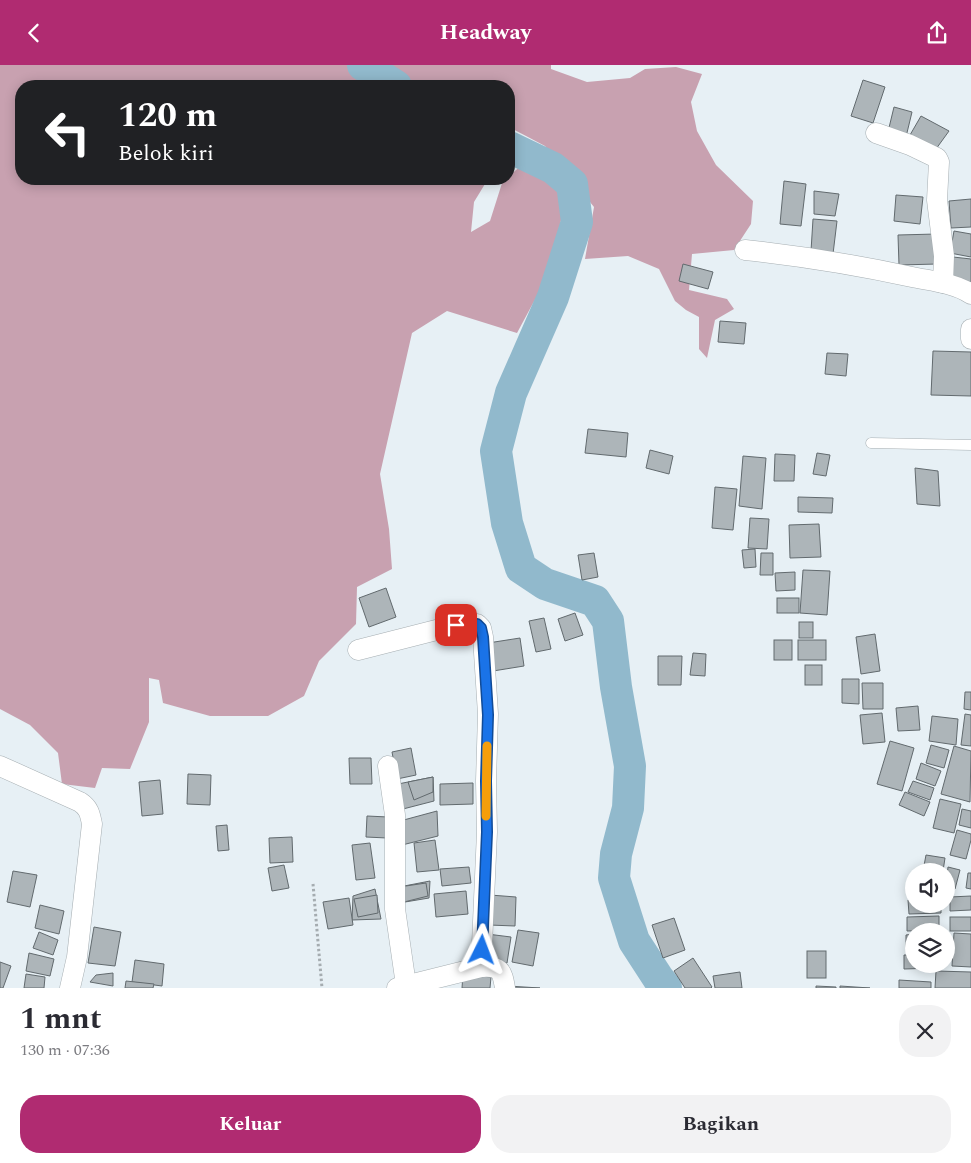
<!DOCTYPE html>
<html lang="id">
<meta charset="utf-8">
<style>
:root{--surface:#fff;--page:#f2f2f3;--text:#2b2b33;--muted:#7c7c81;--accent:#b02b71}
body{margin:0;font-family:Spectral,serif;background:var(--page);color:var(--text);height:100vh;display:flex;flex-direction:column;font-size:19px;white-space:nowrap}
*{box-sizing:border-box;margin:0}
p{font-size:16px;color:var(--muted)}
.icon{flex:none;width:28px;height:28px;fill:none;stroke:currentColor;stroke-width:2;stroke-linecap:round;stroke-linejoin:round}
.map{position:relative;height:923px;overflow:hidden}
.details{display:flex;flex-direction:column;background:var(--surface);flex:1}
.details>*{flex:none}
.top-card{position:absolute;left:15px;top:15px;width:500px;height:105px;border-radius:20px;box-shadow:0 2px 12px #0003;background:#202124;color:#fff;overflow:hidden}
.fabs{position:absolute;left:905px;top:798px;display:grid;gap:10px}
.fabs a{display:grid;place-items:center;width:50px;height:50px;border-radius:50%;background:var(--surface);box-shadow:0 2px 12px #0003;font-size:25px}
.pin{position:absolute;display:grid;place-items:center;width:42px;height:42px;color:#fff;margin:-21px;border-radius:10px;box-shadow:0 2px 8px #0006}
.me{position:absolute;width:55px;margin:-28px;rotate:3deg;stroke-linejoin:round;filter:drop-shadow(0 0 4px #0008)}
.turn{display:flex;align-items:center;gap:18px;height:105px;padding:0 20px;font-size:22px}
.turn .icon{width:65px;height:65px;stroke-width:2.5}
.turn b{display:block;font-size:35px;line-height:42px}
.round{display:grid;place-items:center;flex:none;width:52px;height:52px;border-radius:20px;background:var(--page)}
.overview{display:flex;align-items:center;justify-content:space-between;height:85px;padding:0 20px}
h1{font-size:30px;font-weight:700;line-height:38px}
.primary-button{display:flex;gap:10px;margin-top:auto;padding:10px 20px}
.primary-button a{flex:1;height:58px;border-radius:20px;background:var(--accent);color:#fff;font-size:20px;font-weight:700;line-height:58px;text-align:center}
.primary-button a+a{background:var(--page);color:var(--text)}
header{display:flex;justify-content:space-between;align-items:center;height:65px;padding:0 20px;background:var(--accent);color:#fff;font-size:22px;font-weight:700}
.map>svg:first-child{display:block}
</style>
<header><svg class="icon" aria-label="back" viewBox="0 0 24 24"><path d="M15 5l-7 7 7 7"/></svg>Headway<svg class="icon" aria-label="share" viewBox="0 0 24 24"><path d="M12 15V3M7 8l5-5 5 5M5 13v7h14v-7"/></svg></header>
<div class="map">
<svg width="971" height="923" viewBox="0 0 971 923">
<rect width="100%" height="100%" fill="#e7f0f5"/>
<!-- forest -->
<polygon fill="#c8a1b0" points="0,0 551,0 551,4 587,17 630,13 645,4 676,2 702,9 691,37 697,66 716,100 753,136 751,159 734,185 692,189 689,225 727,234 734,244 715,255 707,293 699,284 699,252 686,245 675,236 659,204 628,191 585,194 594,142 545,81 509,62 509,21 21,21 21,114 488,114 474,137 471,167 490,156 503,115 509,114 509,111 523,99 553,117 564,138 553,201 517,268 447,246 412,268 380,409 389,464 392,504 357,522 356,559 319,596 304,631 268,651 210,651 163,638 159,615 149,613 149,657 130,704 102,703 95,723 62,719 58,688 30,660 0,644"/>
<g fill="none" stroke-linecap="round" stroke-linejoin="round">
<!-- river -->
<g stroke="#91b9cc" stroke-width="32">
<polyline points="363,0 396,21"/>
<polyline points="509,82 553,103 572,119 577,157 553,232 511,328 496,386 507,458 521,503 545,519 595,536 608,556 616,622 630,701 628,743 616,789 614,813 634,876 658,913 666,923"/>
</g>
</g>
<!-- building -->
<g fill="#adb5b9" stroke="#626a6e">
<polygon points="863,15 885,22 873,58 851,51"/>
<polygon points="894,42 912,47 905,76 887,71"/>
<polygon points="921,51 949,66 936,84 910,70"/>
<polygon points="784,116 806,119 801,161 780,159"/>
<polygon points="814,126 839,129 835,151 814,149"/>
<polygon points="896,130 923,132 920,159 894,156"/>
<polygon points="971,134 971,162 951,163 949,136"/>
<polygon points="813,154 837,156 833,189 811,186"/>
<polygon points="954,166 971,169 971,192 950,188"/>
<polygon points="936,169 937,199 899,200 898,170"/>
<polygon points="953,192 971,194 971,217 949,214"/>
<polygon points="683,199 713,207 708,224 679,216"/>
<polygon points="720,256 746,258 744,279 718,277"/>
<polygon points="933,286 971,287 971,331 931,330"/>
<polygon points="827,288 848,289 846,311 825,309"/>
<polygon points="588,364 628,368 626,392 585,388"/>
<polygon points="650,385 673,391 669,409 646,403"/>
<polygon points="817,388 830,390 826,411 813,409"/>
<polygon points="775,389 795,390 794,416 774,416"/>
<polygon points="743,391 766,393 762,444 739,441"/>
<polygon points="915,403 938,406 940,441 917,439"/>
<polygon points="715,422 737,424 733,465 712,463"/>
<polygon points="798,432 833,433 832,448 798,447"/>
<polygon points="750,453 769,454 767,484 748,483"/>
<polygon points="819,459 821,492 790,493 789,460"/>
<polygon points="755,484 756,502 744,503 742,485"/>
<polygon points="594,488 598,512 582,515 578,490"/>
<polygon points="761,488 773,488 773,510 760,510"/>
<polygon points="803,505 830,506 827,550 800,548"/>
<polygon points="795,507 795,525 776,526 775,508"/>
<polygon points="386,523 396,552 369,562 359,533"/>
<rect x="777" y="533" width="22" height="15"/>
<polygon points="575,548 583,570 565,576 558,554"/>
<polygon points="544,553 551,584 536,587 529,556"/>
<rect x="799" y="557" width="14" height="16"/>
<polygon points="875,569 880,606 861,609 856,572"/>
<polygon points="520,573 524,601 493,606 488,578"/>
<rect x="774" y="575" width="18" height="20"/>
<rect x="798" y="575" width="28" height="20"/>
<polygon points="693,588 706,589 705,611 690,610"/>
<polygon points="658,591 682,591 681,620 658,620"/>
<rect x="805" y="600" width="17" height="20"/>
<polygon points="842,614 859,614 859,639 842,638"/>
<polygon points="862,618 883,618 883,644 863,644"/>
<polygon points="965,627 971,627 971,645 964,644"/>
<polygon points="918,641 920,665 898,666 896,643"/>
<polygon points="882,648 885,677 863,679 860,650"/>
<polygon points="965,649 971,650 971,681 961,680"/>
<polygon points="932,651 958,654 956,680 929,676"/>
<polygon points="890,676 914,683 902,726 877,719"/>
<polygon points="931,680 949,685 944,703 926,698"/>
<polygon points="954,681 971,686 970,737 941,729"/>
<polygon points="411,683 416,710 397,714 392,687"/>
<polygon points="349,693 371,693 372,719 350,719"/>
<polygon points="921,698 941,706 935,721 916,714"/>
<polygon points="188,709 211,710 210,740 187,739"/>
<polygon points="433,712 434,736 403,744 398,719"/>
<polygon points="433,712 433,727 414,735 408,717"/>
<polygon points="160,715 163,749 142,751 139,717"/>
<polygon points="913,716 934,723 930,735 908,727"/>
<polygon points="473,718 473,739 440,740 440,719"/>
<polygon points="905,727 930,737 924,751 899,740"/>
<polygon points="940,734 961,739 954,768 933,763"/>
<polygon points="962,744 971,746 971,763 959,760"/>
<polygon points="437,746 438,771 402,780 400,756"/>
<polygon points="367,751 388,752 387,773 366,772"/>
<polygon points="227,760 229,785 218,786 216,761"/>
<polygon points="957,765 971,769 971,775 966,794 950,790"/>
<polygon points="292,772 293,797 270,798 269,773"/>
<polygon points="435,775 439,805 417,807 414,778"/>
<polygon points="370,778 375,813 356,815 352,780"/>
<polygon points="926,790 945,793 943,806 923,806"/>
<polygon points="284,800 289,823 272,826 268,803"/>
<polygon points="469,802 471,818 442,821 440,804"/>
<polygon points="948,802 960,805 955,824 946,822"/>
<polygon points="13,806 37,810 30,842 7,837"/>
<polygon points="968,808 971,808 971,824 966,823"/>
<polygon points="430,816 429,833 399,838 399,822"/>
<polygon points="426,818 428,831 404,837 399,822"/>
<polygon points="375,824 381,854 352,855 353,831"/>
<polygon points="466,826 468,849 436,852 434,829"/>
<polygon points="377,830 378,848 358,852 354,834"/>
<polygon points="490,830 516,832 515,861 489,860"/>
<polygon points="971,831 971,845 950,846 950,832"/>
<polygon points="349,833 353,860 328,864 323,837"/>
<polygon points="908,835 914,835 914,839 941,839 941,848 909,849"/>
<polygon points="40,840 64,846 59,869 35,863"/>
<polygon points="939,851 939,865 907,866 907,852"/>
<rect x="950" y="852" width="21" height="14"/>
<polygon points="674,853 685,885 663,893 652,860"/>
<polygon points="94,862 121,867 115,901 88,898"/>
<polygon points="518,865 539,868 533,901 512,897"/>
<polygon points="39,867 58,875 53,890 33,883"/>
<polygon points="954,868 971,869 971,902 952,901"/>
<polygon points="487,869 511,872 507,898 484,895"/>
<polygon points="914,869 914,883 906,883 906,870"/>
<rect x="807" y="886" width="19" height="27"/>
<polygon points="29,888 54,894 50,911 26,906"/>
<polygon points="904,890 914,890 914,899 936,899 936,903 904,904"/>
<polygon points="693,893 712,922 711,923 685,923 674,906"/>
<polygon points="135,895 164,899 162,921 132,917"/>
<polygon points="0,897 11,901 3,923 0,923"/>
<polygon points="936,906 971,907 971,923 935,923"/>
<polygon points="740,907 742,923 715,923 713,911"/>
<polygon points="113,908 113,921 90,917 96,910"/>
<polygon points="26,909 45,912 44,923 24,923"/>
<polygon points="463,909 491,912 490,923 462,923"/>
<polygon points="899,915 931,917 931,923 899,923"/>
<polygon points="126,916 154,919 153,923 125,923"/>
<polygon points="508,921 540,923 508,923"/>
<polygon points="816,921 836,922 836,923 816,923"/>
<polygon points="840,921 870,923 840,923"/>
</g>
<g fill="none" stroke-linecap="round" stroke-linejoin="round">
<defs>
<polyline id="lane" points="871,378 971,380"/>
<g id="street">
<polyline points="876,68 910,80 937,93 939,97 937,135 944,191 943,218"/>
<path d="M745,185C801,191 857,200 912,212C931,216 955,218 971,229"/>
<polyline points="971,264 971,274"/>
<polyline points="358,585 456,560 477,559 481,563 483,572 488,649 486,716 487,767 481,902"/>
<path d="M0,701L80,737C89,743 90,749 92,759L77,892L70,923"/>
<polyline points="388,701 395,750 395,844 406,920"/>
<path d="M397,923L481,902C500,901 502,905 505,923"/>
</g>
</defs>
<!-- lane casing -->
<use href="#lane" stroke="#a6aeb2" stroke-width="11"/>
<!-- street casing -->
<use href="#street" stroke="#a6aeb2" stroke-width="21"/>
<!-- path -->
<polyline stroke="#a5acb0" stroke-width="3" stroke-dasharray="2.5 2.5" stroke-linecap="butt" points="313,819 322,923"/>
<!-- lane -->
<use href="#lane" stroke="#fff" stroke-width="10"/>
<!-- street -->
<use href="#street" stroke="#fff" stroke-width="20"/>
</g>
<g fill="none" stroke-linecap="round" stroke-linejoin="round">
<defs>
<polyline id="route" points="456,560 477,559 481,563 483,572 488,650 486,716 487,767 482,885"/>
</defs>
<!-- route casing -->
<use href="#route" stroke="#114b97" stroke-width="12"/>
<!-- route -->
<use href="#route" stroke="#1a73e8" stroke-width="9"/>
<!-- slow -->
<polyline stroke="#f59e0b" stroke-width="9" points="486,751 487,681"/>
</g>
</svg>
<div class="fabs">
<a><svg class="icon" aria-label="sound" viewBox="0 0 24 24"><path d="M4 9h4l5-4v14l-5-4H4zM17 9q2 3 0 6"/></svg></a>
<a><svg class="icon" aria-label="layers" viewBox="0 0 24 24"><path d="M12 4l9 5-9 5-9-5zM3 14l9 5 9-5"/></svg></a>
</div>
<div class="pin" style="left:456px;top:560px;background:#d93025"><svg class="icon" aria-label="arrive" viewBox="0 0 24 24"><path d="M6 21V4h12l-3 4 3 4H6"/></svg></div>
<svg class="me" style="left:482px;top:885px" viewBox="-20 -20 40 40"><path d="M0-17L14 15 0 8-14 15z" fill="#1a73e8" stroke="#fff" stroke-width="4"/></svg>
<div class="top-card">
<div class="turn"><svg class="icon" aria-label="left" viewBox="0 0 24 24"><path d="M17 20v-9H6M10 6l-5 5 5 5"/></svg><div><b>120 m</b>Belok kiri</div></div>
</div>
</div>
<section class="details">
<div class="overview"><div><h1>1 mnt</h1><p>130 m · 07:36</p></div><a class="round"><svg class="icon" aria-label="close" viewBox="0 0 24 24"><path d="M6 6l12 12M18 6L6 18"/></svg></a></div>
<div class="primary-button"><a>Keluar</a><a>Bagikan</a></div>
</section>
